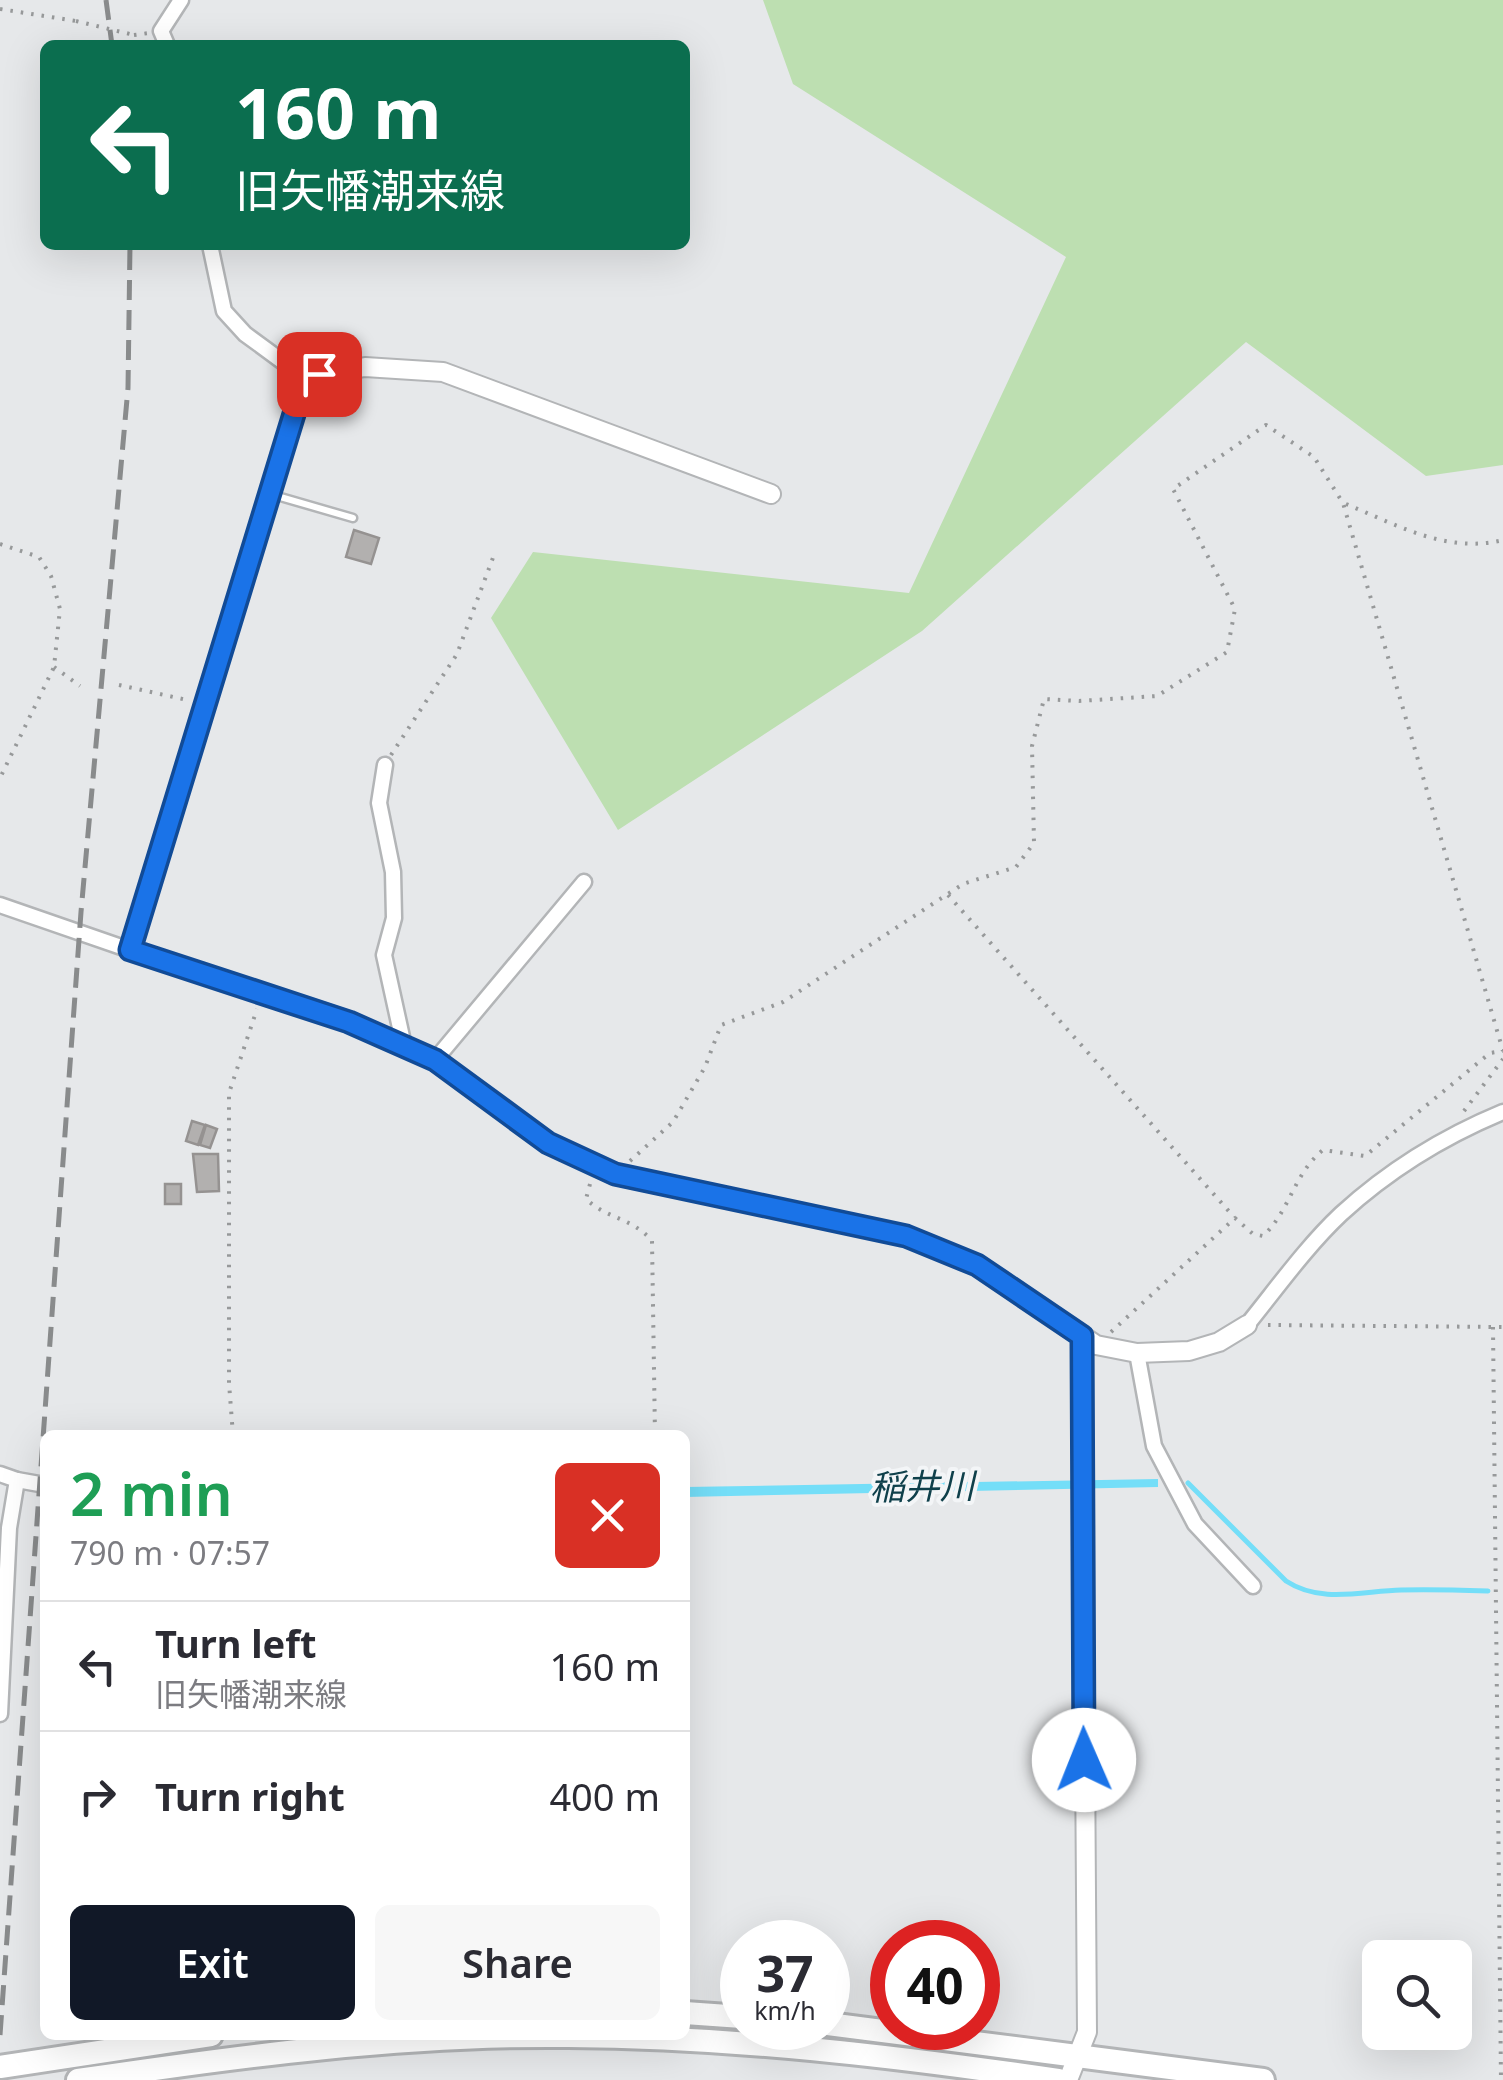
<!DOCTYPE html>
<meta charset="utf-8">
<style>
:root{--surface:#fff;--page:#f7f7f7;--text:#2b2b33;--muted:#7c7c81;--line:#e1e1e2;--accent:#111827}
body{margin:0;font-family:"Noto Sans","Noto Sans JP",sans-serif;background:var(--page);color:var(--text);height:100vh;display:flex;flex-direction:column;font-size:38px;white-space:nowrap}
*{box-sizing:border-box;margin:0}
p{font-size:32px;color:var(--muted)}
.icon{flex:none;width:55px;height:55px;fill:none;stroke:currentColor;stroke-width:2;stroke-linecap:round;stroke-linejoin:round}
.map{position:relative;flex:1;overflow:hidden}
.sheet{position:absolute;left:40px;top:1430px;width:650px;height:610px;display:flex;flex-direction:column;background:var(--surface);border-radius:15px;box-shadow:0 10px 40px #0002}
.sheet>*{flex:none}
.hud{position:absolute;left:40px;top:40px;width:650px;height:210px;border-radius:15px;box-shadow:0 10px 40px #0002;background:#0b6e4f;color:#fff;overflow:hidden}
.fabs{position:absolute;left:1362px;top:1940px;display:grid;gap:20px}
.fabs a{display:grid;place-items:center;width:110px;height:110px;border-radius:15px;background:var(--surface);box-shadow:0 10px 40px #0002;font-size:50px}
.speed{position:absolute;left:720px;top:1920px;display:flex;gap:20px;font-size:50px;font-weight:700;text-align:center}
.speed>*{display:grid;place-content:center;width:130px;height:130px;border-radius:50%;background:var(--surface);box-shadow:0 10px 40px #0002;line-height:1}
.speed small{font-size:25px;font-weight:400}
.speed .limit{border:15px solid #d22;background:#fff;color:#111}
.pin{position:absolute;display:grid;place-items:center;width:85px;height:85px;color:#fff;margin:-42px;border-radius:20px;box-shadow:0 5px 15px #0006}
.me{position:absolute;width:110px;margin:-55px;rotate:359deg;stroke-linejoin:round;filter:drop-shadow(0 0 8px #0008)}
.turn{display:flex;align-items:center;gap:35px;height:210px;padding:0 30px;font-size:45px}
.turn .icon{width:130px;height:130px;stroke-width:2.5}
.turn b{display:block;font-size:70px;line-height:85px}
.round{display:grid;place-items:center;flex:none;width:105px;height:105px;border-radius:15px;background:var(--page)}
.head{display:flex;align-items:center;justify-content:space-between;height:170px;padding:0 30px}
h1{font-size:60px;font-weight:600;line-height:75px;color:#1e9e55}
.cta{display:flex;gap:20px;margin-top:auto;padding:20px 30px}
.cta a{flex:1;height:115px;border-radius:15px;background:var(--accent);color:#fff;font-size:40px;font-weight:600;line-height:115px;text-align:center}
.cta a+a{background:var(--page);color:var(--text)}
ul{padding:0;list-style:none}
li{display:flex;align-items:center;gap:30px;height:130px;padding:0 30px;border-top:2px solid var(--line)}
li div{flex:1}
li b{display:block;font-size:38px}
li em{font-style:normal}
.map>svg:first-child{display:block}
</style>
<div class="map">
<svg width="1503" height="2080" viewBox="0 0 1503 2080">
<rect width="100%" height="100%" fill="#e6e8ea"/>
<!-- green -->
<polygon fill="#bddfb1" points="763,0 1503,0 1503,465 1426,476 1246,342 922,631 618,830 491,618 533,552 909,593 1066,257 793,84"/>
<!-- water -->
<polygon fill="#74def8" points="1158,1479 1158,1487 685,1497 685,1487"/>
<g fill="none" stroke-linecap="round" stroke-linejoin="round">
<!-- stream -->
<path stroke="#74def8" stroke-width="5" d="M1188,1483L1286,1581C1321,1604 1362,1591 1401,1590C1430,1589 1459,1590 1488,1591"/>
</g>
<!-- building -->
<g fill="#b2b0af" stroke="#959291" stroke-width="2.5">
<polygon points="354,530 379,538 371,564 346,557"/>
<polygon points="192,1121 205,1125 198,1145 186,1141"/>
<polygon points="206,1125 217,1129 210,1148 200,1145"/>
<polygon points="193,1154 218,1154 219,1191 197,1192"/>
<rect x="165" y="1184" width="16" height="20"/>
</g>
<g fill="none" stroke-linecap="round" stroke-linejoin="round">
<defs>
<polyline id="service" points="270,494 353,518"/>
<g id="minor">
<polyline points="167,45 161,31 181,0"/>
<polyline points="210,245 224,311 245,334 309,381"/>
<polyline points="385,765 379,803 393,872 394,918 384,955 404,1046"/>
<polyline points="0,905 130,950"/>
<polyline points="435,1060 584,882"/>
<path d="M1247,1325C1277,1288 1306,1247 1341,1214C1388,1171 1445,1136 1503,1112"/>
<polyline points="1137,1353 1154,1446 1195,1524 1253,1586"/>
<polyline points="0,1474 17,1480 9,1528 0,1714"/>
<polyline points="17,1480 45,1485"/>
</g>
<g id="tertiary">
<polyline points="771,494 443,372 365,367 319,375 302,388 130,950 349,1021 435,1060 549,1143 615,1175 907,1236 977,1265 1096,1345 1137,1353 1189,1351 1219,1342 1247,1325"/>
<polyline points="1068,2080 1087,2032 1082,1336"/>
</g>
<g id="primary">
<polyline points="685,2013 742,2017"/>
<polyline points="828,2024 1263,2080"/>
<polyline points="0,2067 211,2035"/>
<path d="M78,2080C241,2056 404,2034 568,2036C733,2037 895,2056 1058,2080"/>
</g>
</defs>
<!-- service casing -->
<use href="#service" stroke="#b3b5b7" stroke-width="11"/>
<!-- minor casing -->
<use href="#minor" stroke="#b3b5b7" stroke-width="19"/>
<!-- tertiary casing -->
<use href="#tertiary" stroke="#b3b5b7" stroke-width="22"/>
<!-- primary casing -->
<use href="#primary" stroke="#b3b5b7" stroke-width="28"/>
<!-- path -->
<g stroke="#97999a" stroke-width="4" stroke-dasharray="2.5 8" stroke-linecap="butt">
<polyline points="0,9 76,21"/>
<polyline points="134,35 149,33"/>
<path d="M1346,504C1397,525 1447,554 1503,540"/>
<polyline points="0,544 39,557 51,576 60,609 54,667 0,778"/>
<polyline points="54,667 80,686"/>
<polyline points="119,685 187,700"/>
<polyline points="391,755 457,654 494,555"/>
<polyline points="948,895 1234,1217"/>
<polyline points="1464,1111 1503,1059"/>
<path d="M630,1161L673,1122L705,1067L721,1025L783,1002L963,884L1016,867L1034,843L1032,746L1044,699L1079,701L1157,696L1227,652L1235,609L1173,489L1266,425L1314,457L1343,503L1503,1051L1490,1053L1365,1156L1323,1150C1294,1173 1290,1211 1263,1236L1253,1234L1235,1218L1111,1332"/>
<path d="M590,1184L586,1199C607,1219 633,1218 652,1241L655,1435"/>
<polyline points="1268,1325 1503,1327"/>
<polyline points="1493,1327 1501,2080"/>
<polyline points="233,1435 229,1383 229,1093 257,1009"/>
</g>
<!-- service -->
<use href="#service" stroke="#fff" stroke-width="6"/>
<!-- minor -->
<use href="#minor" stroke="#fff" stroke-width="14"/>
<!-- tertiary -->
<use href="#tertiary" stroke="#fff" stroke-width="18"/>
<!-- primary -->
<use href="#primary" stroke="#fff" stroke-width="22"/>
<!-- rail -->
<g stroke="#898b8c" stroke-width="5" stroke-dasharray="20 10" stroke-linecap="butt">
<polyline points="106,0 112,45"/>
<polyline points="0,2035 81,912 128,388 130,245"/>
</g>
<!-- path-bridge -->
<polyline stroke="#97999a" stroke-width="4" stroke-dasharray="2.5 8" stroke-linecap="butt" points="76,21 134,35"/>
</g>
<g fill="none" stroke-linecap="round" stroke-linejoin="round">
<defs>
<polyline id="route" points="319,374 302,388 130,950 349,1022 435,1060 548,1143 615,1174 906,1236 977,1265 1082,1336 1084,1760"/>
</defs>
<!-- route casing -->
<use href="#route" stroke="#114b97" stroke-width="25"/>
<!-- route -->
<use href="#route" stroke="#1a73e8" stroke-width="18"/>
</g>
<g text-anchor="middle" stroke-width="8" stroke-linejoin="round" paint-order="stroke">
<!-- water labels -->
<g font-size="35" font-style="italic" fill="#0f404b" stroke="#f3f5f7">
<text transform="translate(922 1487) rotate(-1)" y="12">稲井川</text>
</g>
</g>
</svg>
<div class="fabs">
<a><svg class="icon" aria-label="search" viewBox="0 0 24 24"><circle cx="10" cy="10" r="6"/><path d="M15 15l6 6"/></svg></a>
</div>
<div class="speed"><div>37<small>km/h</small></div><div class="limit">40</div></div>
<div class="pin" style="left:319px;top:374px;background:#d93025"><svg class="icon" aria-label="arrive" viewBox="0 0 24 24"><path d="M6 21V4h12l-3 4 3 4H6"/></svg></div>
<svg class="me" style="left:1084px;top:1760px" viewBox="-20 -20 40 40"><circle r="19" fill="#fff"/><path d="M0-13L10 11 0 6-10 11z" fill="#1a73e8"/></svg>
<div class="hud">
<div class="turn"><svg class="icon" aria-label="left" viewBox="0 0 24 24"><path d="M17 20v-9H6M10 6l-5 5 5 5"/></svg><div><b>160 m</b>旧矢幡潮来線</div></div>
</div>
<section class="sheet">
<div class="head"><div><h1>2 min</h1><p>790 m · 07:57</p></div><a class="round" style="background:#d93025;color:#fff"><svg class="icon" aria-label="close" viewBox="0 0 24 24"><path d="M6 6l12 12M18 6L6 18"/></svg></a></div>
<ul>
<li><svg class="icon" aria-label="left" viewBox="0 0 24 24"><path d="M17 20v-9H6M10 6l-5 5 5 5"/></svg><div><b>Turn left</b><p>旧矢幡潮来線</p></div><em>160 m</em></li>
<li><svg class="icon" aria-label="right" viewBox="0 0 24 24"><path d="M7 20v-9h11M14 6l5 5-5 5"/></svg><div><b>Turn right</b></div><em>400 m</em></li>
</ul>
<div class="cta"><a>Exit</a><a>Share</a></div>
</section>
</div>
